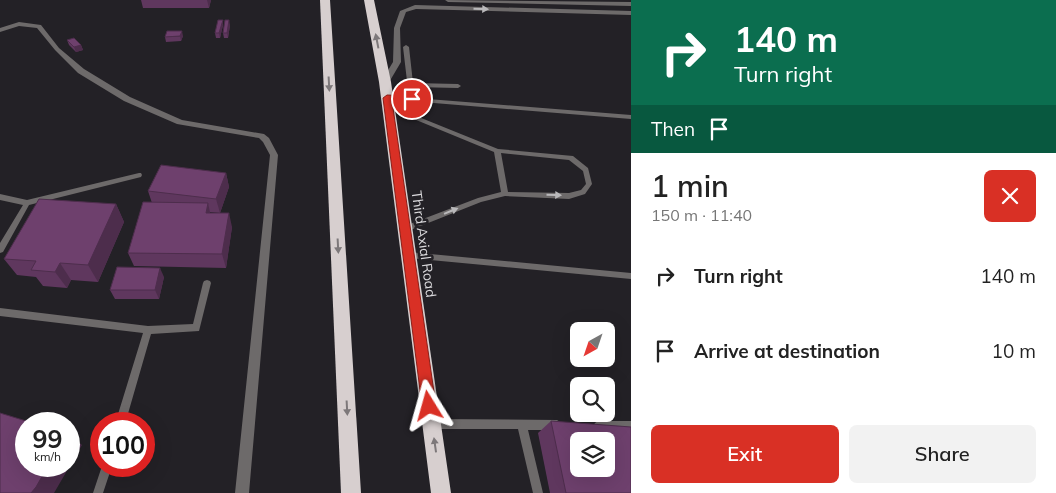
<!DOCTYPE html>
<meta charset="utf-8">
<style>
:root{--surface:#fff;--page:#f2f2f2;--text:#222;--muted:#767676;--accent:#d93025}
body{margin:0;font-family:Mulish,sans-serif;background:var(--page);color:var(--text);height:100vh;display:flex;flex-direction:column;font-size:19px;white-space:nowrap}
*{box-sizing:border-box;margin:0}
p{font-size:16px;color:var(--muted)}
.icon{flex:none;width:28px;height:28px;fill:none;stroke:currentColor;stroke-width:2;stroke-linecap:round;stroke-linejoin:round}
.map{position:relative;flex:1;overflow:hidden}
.details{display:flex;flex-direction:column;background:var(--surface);width:425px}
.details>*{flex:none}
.guide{background:#0b6e4f;color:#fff;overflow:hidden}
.needle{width:32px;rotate:220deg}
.buttons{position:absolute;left:570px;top:322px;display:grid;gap:10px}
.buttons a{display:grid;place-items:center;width:45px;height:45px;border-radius:8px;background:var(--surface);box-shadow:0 5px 20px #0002;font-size:25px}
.speed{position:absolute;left:15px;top:412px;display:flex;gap:10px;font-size:25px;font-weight:700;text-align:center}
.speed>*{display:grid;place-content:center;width:65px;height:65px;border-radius:50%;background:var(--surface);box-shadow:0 5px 20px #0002;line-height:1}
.speed small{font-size:12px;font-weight:400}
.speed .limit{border:8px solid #d22;background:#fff;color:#111}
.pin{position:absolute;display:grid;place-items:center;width:42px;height:42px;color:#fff;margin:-21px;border:2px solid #fff;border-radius:50%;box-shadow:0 1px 5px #0007}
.me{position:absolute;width:55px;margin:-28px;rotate:352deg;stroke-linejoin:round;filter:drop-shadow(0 0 4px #0008)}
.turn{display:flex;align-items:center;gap:18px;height:105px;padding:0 20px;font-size:22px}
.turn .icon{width:65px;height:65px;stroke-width:2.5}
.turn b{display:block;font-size:35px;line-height:42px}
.then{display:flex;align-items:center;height:48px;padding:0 20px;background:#0003;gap:10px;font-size:19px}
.round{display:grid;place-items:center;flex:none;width:52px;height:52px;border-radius:8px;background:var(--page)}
.head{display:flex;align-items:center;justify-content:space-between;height:85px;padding:0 20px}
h1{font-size:30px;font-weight:600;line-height:38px}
.cta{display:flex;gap:10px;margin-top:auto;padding:10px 20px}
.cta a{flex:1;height:58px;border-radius:8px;background:var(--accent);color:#fff;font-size:20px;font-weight:600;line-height:58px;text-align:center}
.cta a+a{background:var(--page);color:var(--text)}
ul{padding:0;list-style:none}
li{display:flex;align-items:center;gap:15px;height:75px;padding:0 20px}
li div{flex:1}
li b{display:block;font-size:19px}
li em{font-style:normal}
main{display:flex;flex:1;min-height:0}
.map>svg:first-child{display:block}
</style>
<main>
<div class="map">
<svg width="631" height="493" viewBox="0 0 631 493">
<rect width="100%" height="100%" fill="#232126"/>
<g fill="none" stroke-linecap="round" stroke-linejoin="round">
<!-- lane -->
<g fill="#6d6a6a" fill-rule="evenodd">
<polygon points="406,45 409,47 413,83 458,84 461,86 458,88 413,87 415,98 631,115 631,119 385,99 385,97 387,96 409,98 403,47"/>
<path d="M389,105L498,149L573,156L588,168L592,184L585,194L569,199L505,196L481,202L408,231H402L401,229L402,227L478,198L501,192L494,152L387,108L386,107ZM501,153L569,160L583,171L586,184L581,190L569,193L508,192Z"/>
<polygon points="139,173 141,173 142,175 141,177 29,205 3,252 0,253 0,243 23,205 0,200 0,194 27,200"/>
<polygon points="409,252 631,273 631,279 409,258 406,257 405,255 406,253"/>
<polygon points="207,280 210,281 211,283 199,331 151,334 125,424 115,424 143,333 0,316 0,308 148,326 193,324 203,283 204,281"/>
<polygon points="433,419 557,420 560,422 562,425 560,428 557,430 528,430 543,493 533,493 518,429 433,429 430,427 428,424 430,421"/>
<polygon points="598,421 631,421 631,431 598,431 595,429 593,426 595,423"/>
<polygon points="102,466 112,466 103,493 93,493"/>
</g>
<!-- street -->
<g fill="#6d6a6a" fill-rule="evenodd">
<polygon points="445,0 631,2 631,6 448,2"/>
<polygon points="415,5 631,11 631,15 416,9 406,12 400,28 401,62 388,84 382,84 381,82 393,62 394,28 400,11"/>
<polygon points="19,22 41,25 59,48 84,69 130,97 182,120 264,134 269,138 278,155 249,493 235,493 270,155 263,142 259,138 177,124 124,101 78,73 55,50 37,28 19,26 0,32 0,28"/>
</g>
<!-- highway -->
<g fill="#d7cfcf" fill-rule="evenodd">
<polygon points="320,0 330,0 361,493 341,493"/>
<polygon points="364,0 374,0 391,82 451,493 431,493 379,82"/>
</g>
</g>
<!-- wall -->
<g fill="#5f375e">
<polygon points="141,0 211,0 209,8 143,8"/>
<polygon points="223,25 220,38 216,38 215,33"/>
<polygon points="230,25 228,38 224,38 223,33"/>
<polygon points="183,36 181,41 166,42 165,37"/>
<polygon points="67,40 81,45 83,50 76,52 69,45"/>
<polygon points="226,173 229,187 220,213 210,212 210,213 232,227 226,268 134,266 128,253 152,203 148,191"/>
<polygon points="116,204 124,222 98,282 71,280 67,288 43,286 36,277 17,275 4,259"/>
<polygon points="164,277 159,299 115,299 110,290"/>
<polygon points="551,421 631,493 550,493 538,433"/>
</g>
<!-- shaded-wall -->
<g fill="#4d2d4c">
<polygon points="207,0 211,0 209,8"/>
<polygon points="223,20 223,25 220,38 219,33"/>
<polygon points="229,20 230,25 228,38 227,33"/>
<polygon points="182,31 183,36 181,41 180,36"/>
<polygon points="81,45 83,50 76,52 74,47"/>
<polygon points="226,173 229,187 220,213 216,199"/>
<polygon points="208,203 211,217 206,213"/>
<polygon points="116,204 124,222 98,282 88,265"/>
<polygon points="229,213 232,227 226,268 222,254"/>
<polygon points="60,263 71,280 67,288 55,272"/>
<polygon points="160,268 164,277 159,299 155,290"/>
<polygon points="69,434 82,445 54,493 31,493 48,466 69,466"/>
</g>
<!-- building -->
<g fill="#6e406d" stroke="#4d2d4c" fill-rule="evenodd">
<polygon points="218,20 223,20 219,33 215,33"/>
<polygon points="225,20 229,20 227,33 223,33"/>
<polygon points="167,31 182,31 180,36 165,37"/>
<polygon points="74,38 81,45 74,47 67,40"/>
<polygon points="161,165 226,173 216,199 148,191"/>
<polygon points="39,199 116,204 88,265 60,263 55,272 31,270 36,261 4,259"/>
<polygon points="143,202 208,203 206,213 229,213 222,254 128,253"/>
<polygon points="117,267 160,268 155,290 110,290"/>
<polygon points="0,413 36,424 26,424 26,466 48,466 36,487 31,493 0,493"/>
<path d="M551,421L631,427V493H566ZM579,441H606V469H579Z"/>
</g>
<!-- one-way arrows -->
<defs><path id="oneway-solid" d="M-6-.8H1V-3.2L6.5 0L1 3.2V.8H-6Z" transform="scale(1.25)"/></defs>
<g fill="#b9b8ba">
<use href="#oneway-solid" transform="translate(481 9) rotate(2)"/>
<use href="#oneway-solid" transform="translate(554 195) rotate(2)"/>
<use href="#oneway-solid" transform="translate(451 211) rotate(-22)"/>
</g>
<g fill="#7d787a">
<use href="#oneway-solid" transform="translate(377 41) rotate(-101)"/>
<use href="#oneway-solid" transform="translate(329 84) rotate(87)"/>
<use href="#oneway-solid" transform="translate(338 246) rotate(87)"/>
<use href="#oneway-solid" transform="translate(347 408) rotate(87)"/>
<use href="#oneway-solid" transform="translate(435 445) rotate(-98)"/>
</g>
<!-- route -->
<polygon fill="#d93025" stroke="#8d1f18" points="387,95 412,96 417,99 412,102 392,101 436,406 434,411 429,413 424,411 422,406 383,98"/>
<g text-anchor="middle" stroke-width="5" stroke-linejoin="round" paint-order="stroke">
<!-- street labels -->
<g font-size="14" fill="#dad9dc" stroke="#232126">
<text transform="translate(424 244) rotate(82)" y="5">Third Axial Road</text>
</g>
</g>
</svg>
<div class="buttons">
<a><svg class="needle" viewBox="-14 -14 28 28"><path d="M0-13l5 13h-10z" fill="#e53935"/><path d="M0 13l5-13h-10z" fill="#767676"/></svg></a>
<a><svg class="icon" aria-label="search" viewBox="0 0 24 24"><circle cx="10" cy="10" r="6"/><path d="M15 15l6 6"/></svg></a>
<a><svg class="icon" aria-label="layers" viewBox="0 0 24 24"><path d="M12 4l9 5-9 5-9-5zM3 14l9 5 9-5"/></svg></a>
</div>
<div class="speed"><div>99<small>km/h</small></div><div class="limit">100</div></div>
<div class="pin" style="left:412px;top:99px;background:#d93025"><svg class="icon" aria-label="arrive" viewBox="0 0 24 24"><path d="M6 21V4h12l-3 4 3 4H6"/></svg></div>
<svg class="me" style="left:429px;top:406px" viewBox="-20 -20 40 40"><path d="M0-17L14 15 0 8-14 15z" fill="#d93025" stroke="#fff" stroke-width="4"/></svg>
</div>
<section class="details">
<div class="guide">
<div class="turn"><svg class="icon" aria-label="right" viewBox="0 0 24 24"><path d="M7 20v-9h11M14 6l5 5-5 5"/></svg><div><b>140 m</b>Turn right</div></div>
<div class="then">Then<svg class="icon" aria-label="arrive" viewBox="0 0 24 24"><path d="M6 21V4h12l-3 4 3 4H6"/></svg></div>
</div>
<div class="head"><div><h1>1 min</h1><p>150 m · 11:40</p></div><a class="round" style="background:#d93025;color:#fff"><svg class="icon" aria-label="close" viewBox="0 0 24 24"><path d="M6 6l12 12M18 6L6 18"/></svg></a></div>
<ul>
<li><svg class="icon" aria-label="right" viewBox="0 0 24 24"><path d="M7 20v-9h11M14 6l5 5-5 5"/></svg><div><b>Turn right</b></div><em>140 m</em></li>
<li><svg class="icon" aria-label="arrive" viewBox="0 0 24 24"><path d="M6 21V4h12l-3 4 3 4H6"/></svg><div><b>Arrive at destination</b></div><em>10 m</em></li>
</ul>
<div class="cta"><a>Exit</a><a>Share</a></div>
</section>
</main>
